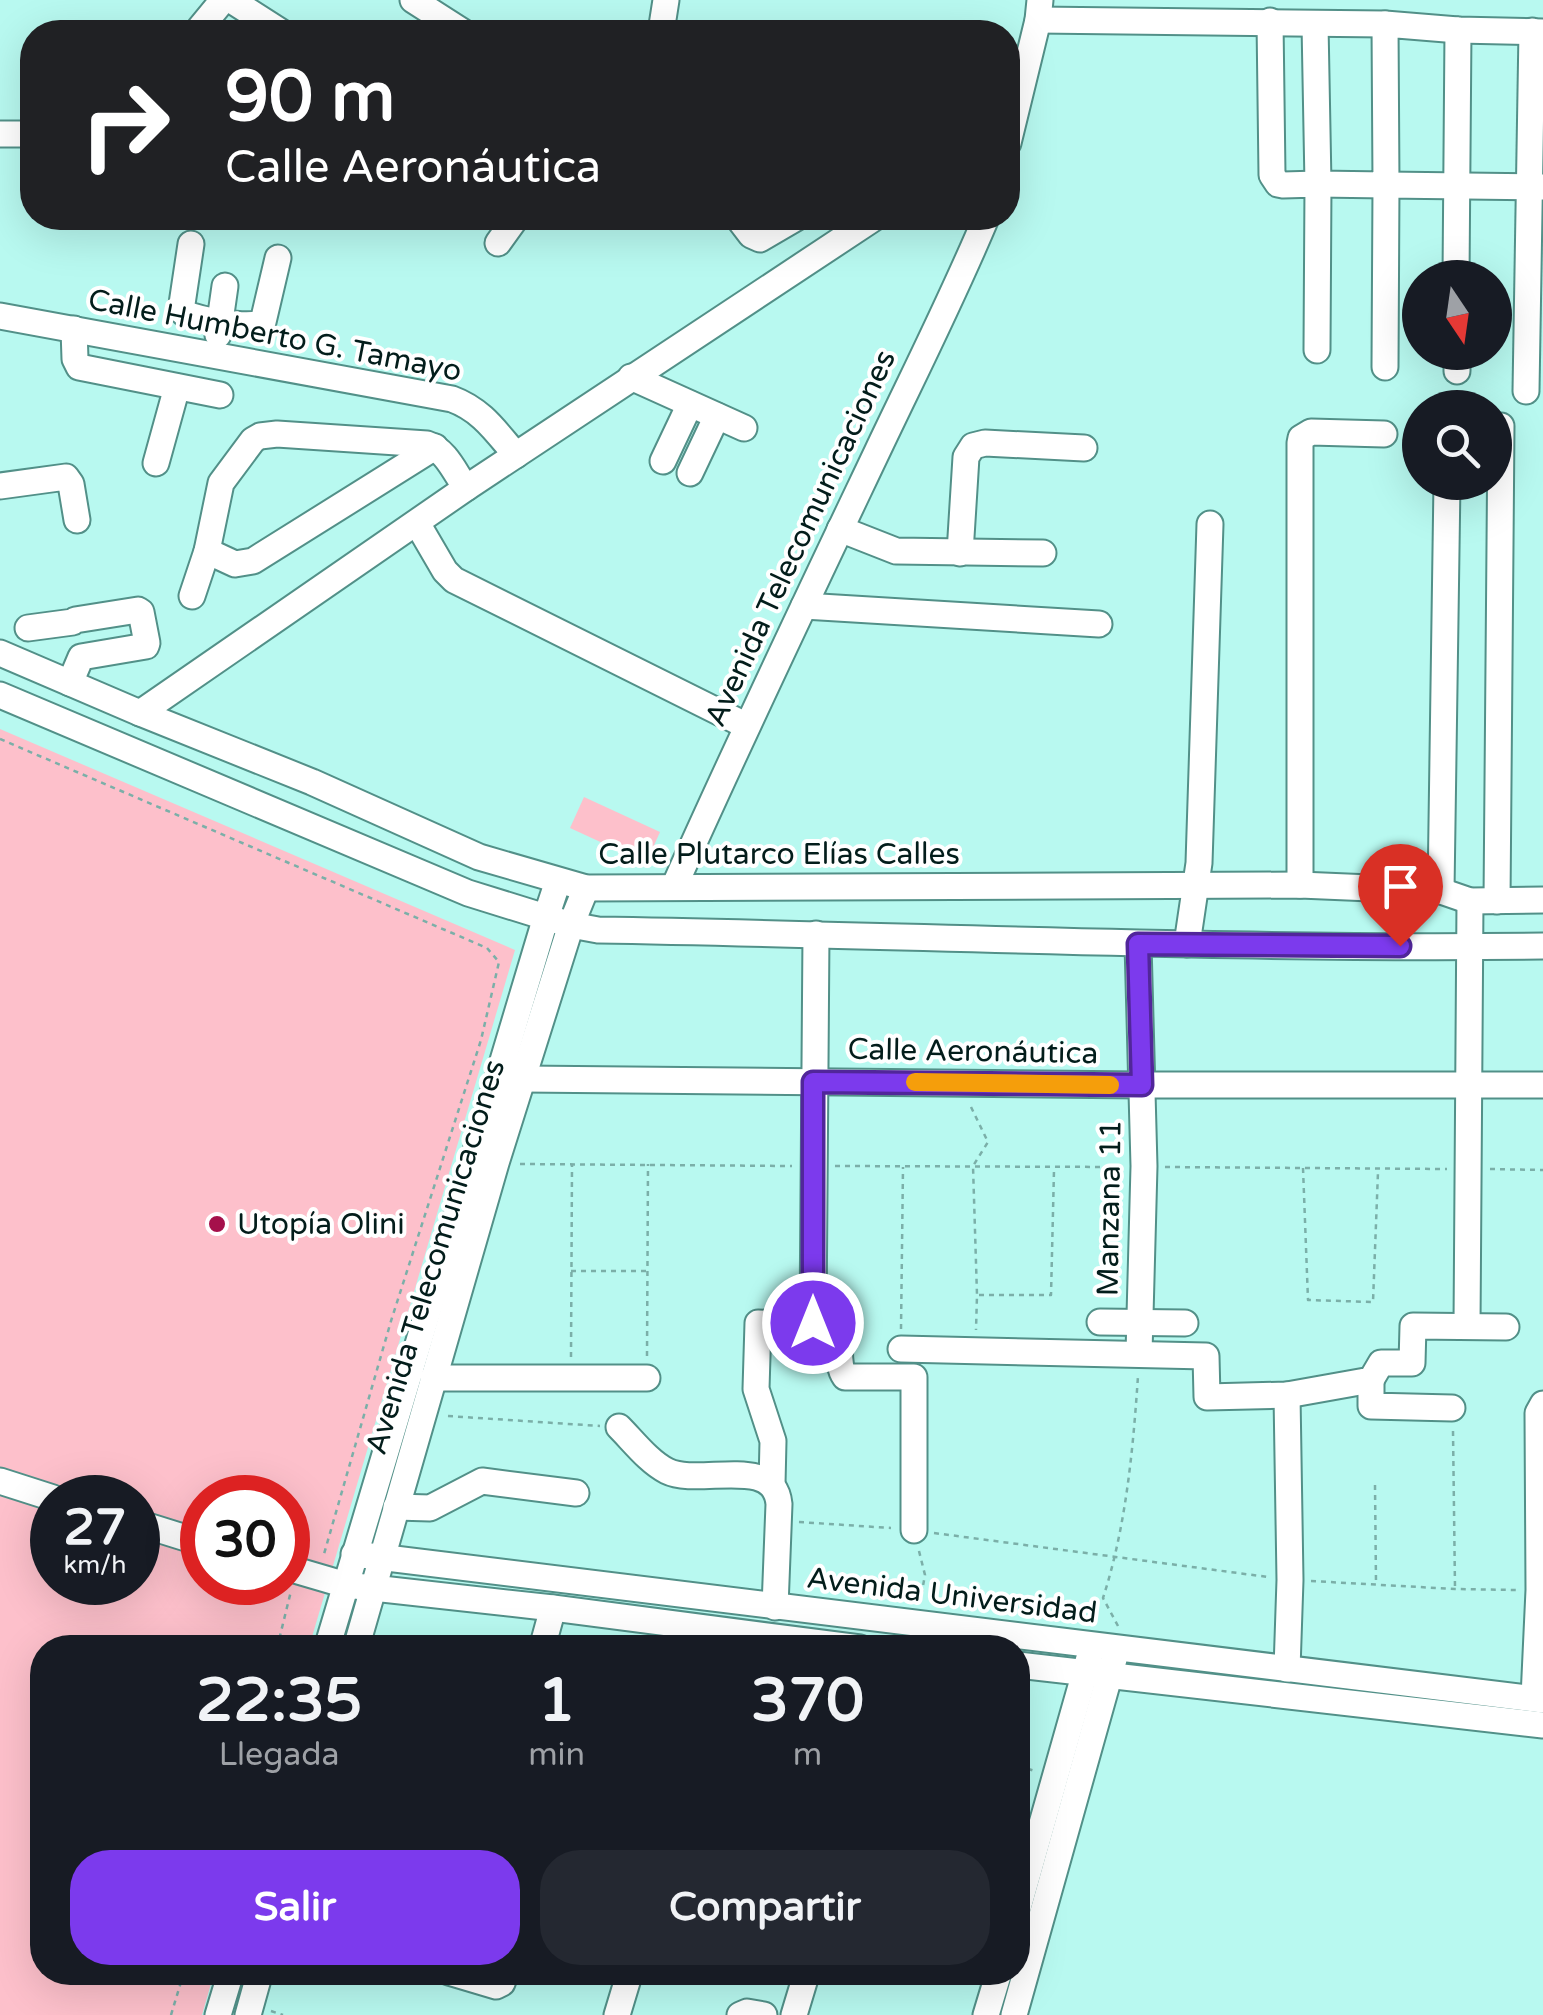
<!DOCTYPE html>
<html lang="es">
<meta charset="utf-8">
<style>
:root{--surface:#171b24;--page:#242831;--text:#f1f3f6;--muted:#9ea1a6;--accent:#7c3aed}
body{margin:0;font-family:"Varela Round",sans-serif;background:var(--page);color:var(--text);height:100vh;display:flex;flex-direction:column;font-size:38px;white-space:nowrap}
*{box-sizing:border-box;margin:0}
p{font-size:32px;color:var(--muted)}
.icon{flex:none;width:55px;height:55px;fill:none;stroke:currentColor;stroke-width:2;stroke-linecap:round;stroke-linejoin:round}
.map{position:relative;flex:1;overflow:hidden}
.details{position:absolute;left:30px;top:1635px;width:1000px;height:350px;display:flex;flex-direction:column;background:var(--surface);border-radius:40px;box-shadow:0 10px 40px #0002}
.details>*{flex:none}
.top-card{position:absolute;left:20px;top:20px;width:1000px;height:210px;border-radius:40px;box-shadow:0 10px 40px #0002;background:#202124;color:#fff;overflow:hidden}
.needle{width:65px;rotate:167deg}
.buttons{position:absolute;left:1402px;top:260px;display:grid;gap:20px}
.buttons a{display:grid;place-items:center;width:110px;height:110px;border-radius:50%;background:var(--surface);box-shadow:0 10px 40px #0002;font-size:50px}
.speed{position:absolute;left:30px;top:1475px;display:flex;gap:20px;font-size:50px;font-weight:700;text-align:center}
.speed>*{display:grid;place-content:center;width:130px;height:130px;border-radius:50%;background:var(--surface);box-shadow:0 10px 40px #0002;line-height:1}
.speed small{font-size:25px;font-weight:400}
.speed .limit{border:15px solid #d22;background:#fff;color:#111}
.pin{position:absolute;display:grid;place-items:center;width:85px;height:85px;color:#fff;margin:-102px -42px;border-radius:50% 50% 50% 0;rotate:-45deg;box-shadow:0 0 10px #0007}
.pin .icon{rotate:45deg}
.me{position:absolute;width:110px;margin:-55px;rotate:0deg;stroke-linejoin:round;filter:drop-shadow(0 0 8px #0008)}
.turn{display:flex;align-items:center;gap:35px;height:210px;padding:0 40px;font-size:45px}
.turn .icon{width:130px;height:130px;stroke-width:2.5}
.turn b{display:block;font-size:70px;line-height:85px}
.eta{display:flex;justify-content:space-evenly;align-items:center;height:170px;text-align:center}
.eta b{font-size:60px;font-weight:800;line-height:70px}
.button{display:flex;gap:20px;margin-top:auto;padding:20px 40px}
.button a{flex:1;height:115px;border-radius:40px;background:var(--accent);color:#fff;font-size:40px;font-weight:800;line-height:115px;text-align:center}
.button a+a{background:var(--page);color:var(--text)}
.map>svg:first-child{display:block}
</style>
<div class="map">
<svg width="1543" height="2015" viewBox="0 0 1543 2015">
<rect width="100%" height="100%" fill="#b8f9f0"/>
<!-- green -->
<g fill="#fdc0cb" fill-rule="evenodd">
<path d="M0,729L515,950L309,1647L42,1648V1972L214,1973L202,2015H0ZM52,1498H138V1582H52ZM202,1498H288V1582H202Z"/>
<polygon points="584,797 660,832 646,863 570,828"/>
</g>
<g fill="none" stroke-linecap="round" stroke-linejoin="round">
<defs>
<g id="minor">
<polyline points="231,0 281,32"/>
<polyline points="413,0 463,32"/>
<polyline points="1038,20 1385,24"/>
<polyline points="1270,21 1272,175 1278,184 1283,185 1318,184 1317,350"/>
<polyline points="1315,24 1318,184 1386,185 1385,24 1458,30 1543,32"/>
<polyline points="200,28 223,0"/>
<polyline points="661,32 666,0"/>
<polyline points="0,134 26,134"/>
<polyline points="1008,143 1038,20 1040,0"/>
<polyline points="738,218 751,235 760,239 796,218"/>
<polyline points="498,243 516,218"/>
<path d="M191,244L182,304L184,313C200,320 247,329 263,322L278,258"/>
<polyline points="1456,278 1458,30"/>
<path d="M0,316L452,399C482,410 496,432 516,455"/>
<polyline points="74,329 75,359 79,367 220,395"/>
<polyline points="218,335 225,286"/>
<polyline points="1457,352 1457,371"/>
<polyline points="1385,367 1386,185 1543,187"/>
<polyline points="631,377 744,428"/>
<polyline points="1526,391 1532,31"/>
<polyline points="663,461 690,404"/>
<polyline points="156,463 177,387"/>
<polyline points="690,473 717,416"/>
<polyline points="0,486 66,477 71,484 77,520"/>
<polyline points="417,523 445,571 454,580 747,726"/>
<polyline points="840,529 896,551 1043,553"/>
<polyline points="207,551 235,564 253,561 435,447"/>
<polyline points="960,553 966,457 973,446 985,443 1084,448"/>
<path d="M192,596L207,551L221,483L253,440L260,436L277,434L427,444C446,450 455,473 466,488"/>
<polyline points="804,606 1099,624"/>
<polyline points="28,628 73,622 75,620 138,610 141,612 147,643 146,646 81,657 70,683"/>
<polyline points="0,653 140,713 312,782 479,857 586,888 1300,885 1441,891 1470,901 1543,900"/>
<path d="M0,695L468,893L571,925L598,930C913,935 1228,950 1543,946"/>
<polyline points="140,713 466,488 874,218"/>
<polyline points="1300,885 1300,443 1301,438 1311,432 1384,434"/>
<path d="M674,887C739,741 808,597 877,452C914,374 953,297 986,218"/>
<polyline points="1441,891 1447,482"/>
<polyline points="1497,901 1501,426"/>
<polyline points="1138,944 1144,1166 1139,1353"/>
<polyline points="1187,944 1199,863 1210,524"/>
<polyline points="522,1079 1142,1085 1543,1085"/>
<polyline points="1100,1322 1185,1323"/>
<polyline points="813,1323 816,934"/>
<polyline points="1467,1326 1470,901"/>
<polyline points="901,1349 1206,1356 1207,1397 1287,1395 1371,1380 1381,1363 1412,1363 1413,1326 1506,1327"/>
<polyline points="433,1378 647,1378"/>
<polyline points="1371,1380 1371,1406 1452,1408"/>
<polyline points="1287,1395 1290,1580 1287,1669"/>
<path d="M619,1427C633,1441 649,1462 667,1471C699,1487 774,1454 779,1504L775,1607"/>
<polyline points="0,1481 53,1498"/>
<path d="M772,1484L773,1441L756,1389L758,1323L834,1325C845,1340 834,1361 845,1377H914V1530"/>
<polyline points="396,1507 430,1508 482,1481 576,1493"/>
<polyline points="138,1523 202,1543"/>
<polyline points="354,1554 1543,1700"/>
<polyline points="288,1568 346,1585 553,1608 860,1648"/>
<polyline points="327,1648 546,917 558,881"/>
<polyline points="356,1648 496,1163 571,925 586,888"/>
<polyline points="542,1648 553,1608"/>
<polyline points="1018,1665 1543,1725"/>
<polyline points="1534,1698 1539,1590 1538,1413 1543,1404"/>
<polyline points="1018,1908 1089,1658"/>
<polyline points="449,1972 496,1986 502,1983 506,1972"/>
<polyline points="218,2015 231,1972"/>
<polyline points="248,2015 260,1972"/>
<polyline points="617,2015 630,1972"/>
<polyline points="740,2015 747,2012 764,2015"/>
<polyline points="794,2015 807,1972"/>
<polyline points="986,2015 999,1972"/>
<polyline points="1014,2015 1114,1659"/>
</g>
</defs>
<!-- minor casing -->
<use href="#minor" stroke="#529088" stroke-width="29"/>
<!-- path -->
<g stroke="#7bafa8" stroke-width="2.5" stroke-dasharray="5 5" stroke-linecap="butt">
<polyline points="0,739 487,948 499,962 481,1040 391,1321 324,1554"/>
<polyline points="971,1107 988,1142 973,1166 977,1295 976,1330"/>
<polyline points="520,1164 792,1166"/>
<polyline points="835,1166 1122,1167"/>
<polyline points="1165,1167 1447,1169"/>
<polyline points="1303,1168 1308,1300 1373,1302 1378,1172"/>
<polyline points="1490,1169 1543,1170"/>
<polyline points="571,1271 647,1271"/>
<polyline points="979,1295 1051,1295 1054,1170"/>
<polyline points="901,1329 903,1167"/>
<polyline points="647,1356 648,1164"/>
<polyline points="571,1357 572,1165"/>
<polyline points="448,1416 600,1426"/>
<polyline points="1453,1431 1455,1588"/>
<polyline points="1375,1485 1376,1583"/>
<polyline points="799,1522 891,1528"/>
<polyline points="934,1533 1268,1577"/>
<polyline points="919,1551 925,1575 920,1602"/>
<polyline points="1311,1581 1455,1589 1517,1590"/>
<path d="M1118,1626L1103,1598C1126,1527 1133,1450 1138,1376"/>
<polyline points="277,1648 291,1591"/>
<polyline points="1018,1766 1035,1771"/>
<polyline points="386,1972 388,1972"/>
<polyline points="271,2011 283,2015"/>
<polyline points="171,2015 184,1972"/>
</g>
<!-- minor -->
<use href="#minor" stroke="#fff" stroke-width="25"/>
</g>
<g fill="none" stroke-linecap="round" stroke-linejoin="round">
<defs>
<polyline id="route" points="813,1323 813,1082 1142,1085 1138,944 1400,946"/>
</defs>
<!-- route casing -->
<use href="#route" stroke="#51269a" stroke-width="25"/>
<!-- route -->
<use href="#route" stroke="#7c3aed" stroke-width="18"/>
<!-- slow -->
<polyline stroke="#f59e0b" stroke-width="18" points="915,1082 1110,1085"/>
</g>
<!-- markers -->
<circle fill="#a5104b" stroke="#fff" stroke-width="4" cx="217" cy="1224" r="10"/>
<g text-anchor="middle" stroke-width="8" stroke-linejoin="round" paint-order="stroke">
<!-- street labels -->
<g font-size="30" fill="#031d1b" stroke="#fff">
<text transform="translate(275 335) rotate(11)" y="10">Calle Humberto G. Tamayo</text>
<text transform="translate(800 538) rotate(-65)" y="10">Avenida Telecomunicaciones</text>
<text x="779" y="864">Calle Plutarco Elías Calles</text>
<text transform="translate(973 1051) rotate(1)" y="10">Calle Aeronáutica</text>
<text transform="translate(1109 1208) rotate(-89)" y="10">Manzana 11</text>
<text transform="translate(435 1257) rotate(-73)" y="10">Avenida Telecomunicaciones</text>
<text transform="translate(952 1595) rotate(7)" y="10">Avenida Universidad</text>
</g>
<!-- poi labels -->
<g font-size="30" fill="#031d1b" stroke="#fff" text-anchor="start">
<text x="237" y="1234">Utopía Olini</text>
</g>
</g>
</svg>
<div class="buttons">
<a><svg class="needle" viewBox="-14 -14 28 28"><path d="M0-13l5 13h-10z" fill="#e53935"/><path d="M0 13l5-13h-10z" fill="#9ea1a6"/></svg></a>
<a><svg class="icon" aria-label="search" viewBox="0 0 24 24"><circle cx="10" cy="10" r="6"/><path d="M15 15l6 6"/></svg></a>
</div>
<div class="speed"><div>27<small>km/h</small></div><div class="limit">30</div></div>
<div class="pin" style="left:1400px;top:946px;background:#d93025"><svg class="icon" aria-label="arrive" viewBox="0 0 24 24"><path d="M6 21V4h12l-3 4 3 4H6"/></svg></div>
<svg class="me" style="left:813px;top:1323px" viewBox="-20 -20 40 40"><circle r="17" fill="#7c3aed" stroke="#fff" stroke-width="3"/><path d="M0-11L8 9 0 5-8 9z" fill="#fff"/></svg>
<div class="top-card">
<div class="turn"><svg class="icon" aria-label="right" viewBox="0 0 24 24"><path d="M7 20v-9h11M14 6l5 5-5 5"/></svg><div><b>90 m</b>Calle Aeronáutica</div></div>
</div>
<section class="details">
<div class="eta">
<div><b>22:35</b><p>Llegada</p></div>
<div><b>1</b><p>min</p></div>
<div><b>370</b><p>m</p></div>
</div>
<div class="button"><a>Salir</a><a>Compartir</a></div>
</section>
</div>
